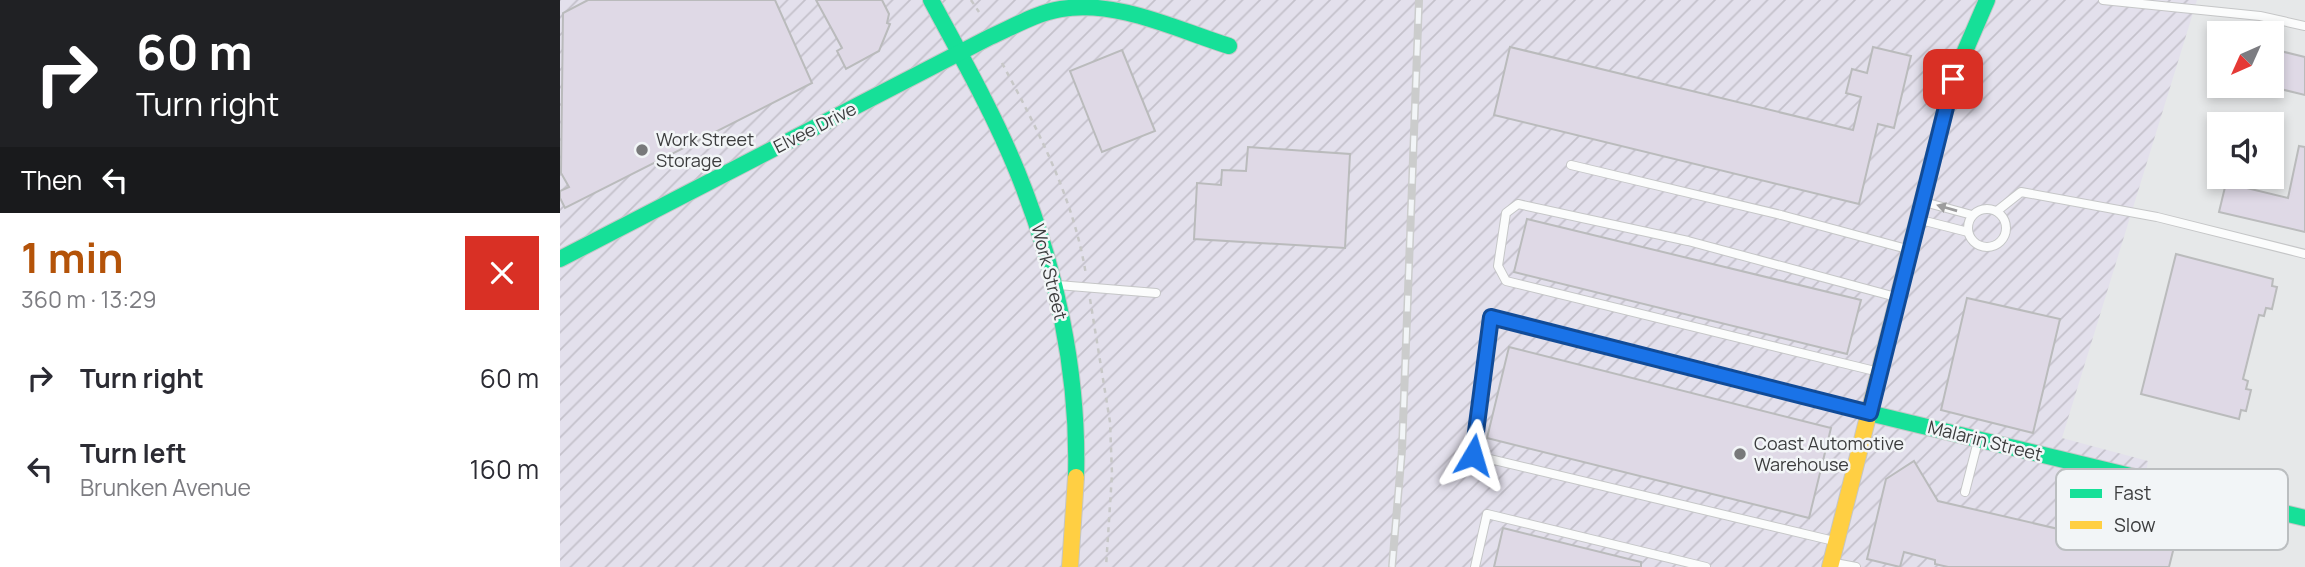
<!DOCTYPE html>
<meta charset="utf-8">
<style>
:root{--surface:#fff;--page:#f7f7f7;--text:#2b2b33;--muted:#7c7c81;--accent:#b45309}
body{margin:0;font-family:Manrope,sans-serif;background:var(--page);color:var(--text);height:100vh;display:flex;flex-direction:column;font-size:26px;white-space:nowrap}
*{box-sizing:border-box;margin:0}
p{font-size:23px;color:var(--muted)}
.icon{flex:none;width:38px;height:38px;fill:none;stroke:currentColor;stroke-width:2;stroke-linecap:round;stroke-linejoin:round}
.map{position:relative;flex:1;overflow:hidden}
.sheet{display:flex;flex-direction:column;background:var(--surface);width:560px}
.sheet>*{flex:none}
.hud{background:#202124;color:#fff;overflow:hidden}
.needle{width:46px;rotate:225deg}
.tools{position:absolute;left:1647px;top:21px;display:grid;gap:14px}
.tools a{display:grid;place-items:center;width:77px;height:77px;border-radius:0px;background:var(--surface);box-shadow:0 4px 10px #0003;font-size:35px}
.pin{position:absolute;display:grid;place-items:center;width:60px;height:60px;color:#fff;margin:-30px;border-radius:14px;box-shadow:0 4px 10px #0006}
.me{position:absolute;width:77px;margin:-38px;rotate:7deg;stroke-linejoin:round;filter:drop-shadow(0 0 5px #0008)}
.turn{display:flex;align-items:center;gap:24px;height:147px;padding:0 21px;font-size:32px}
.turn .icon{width:91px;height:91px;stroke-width:2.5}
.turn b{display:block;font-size:49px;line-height:60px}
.then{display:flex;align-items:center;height:66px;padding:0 21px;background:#0003;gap:14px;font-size:26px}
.round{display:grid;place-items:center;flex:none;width:74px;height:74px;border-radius:0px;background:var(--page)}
.headline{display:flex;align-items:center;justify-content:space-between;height:119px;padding:0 21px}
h1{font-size:42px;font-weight:700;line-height:52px;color:var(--accent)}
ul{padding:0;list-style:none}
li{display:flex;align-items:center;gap:21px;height:91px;padding:0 21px}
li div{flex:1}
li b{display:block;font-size:26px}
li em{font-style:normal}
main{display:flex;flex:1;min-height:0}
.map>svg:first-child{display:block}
</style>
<main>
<section class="sheet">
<div class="hud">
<div class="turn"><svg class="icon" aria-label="right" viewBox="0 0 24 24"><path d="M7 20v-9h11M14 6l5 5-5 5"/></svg><div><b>60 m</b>Turn right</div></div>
<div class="then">Then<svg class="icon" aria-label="left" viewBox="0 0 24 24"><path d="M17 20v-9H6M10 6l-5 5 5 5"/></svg></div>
</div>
<div class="headline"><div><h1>1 min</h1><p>360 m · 13:29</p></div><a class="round" style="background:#d93025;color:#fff"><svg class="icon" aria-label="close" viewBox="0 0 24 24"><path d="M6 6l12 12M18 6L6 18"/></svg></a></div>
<ul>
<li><svg class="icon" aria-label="right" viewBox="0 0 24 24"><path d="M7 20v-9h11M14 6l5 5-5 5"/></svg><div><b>Turn right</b></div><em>60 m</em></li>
<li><svg class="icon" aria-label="left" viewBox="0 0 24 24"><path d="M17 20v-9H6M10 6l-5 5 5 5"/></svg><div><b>Turn left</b><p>Brunken Avenue</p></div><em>160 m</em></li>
</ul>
</section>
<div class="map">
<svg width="1745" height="567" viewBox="0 0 1745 567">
<defs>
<pattern id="industrial-furrows" width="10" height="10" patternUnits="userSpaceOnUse" patternTransform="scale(1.75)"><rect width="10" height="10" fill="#e3e0ec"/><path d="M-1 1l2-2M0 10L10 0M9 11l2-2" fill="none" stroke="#c4c1cb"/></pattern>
</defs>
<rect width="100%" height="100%" fill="#e6e8e9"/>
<!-- industrial -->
<polygon fill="url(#industrial-furrows)" points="0,0 1637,0 1502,438 1588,461 1570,567 0,567"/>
<!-- building -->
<g fill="#dfd9e6" stroke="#babbbc" stroke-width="2">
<polygon points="28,0 215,0 252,83 5,208 0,198 0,191 9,187 1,173 3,13"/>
<polygon points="256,0 322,0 329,14 327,23 330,24 319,51 286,69 277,51 282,48"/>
<polygon points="950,47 1293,130 1301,97 1286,93 1292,69 1307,73 1313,47 1351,56 1334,128 1318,124 1299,204 934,115"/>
<polygon points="1712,49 1745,57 1745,95 1712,87"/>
<polygon points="562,50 595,131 542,152 510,71"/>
<polygon points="1739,146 1745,147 1745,232 1659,212 1666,183 1728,198"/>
<polygon points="688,147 790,154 785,248 634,239 637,183 661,185 662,170 686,171"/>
<polygon points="967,219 1301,300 1287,354 954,272"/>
<polygon points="1616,254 1713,279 1712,286 1717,287 1712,309 1706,308 1704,316 1699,315 1683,379 1688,381 1686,389 1691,390 1686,411 1681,410 1679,419 1581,394"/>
<polygon points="1407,298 1500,319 1473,433 1381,410"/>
<polygon points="949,347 1271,428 1249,518 927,438"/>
<polygon points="1354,461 1378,501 1580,548 1583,535 1615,543 1609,567 1388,567 1375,564 1375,560 1344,552 1340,567 1307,559 1326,479"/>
<polygon points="943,528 1081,562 1081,567 934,567"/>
</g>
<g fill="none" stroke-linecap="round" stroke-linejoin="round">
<defs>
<g id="lane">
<polyline points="1543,0 1700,16 1745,26"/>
<polyline points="1011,165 1221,215 1347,249"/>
<polyline points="1364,202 1412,215"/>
<circle cx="1427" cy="228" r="19"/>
<polyline points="1437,211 1461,192 1597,217 1745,254"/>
<polyline points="1361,220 1408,232"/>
<polyline points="498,285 596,293"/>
<polyline points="1315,371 946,281 938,266 946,213 958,204 1128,241 1336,297"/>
<polyline points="1405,492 1418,441"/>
<polyline points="1571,533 1585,482"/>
<polyline points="1274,541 913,455 931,317 1307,412"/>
<polyline points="1275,563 1296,567"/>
<polyline points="915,567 927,514 1146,567"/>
</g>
<g id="fast">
<path d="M371,0C401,56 433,112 457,171C496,267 519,373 516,477"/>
<path d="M0,259L430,37C453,27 476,13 501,9C558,0 615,29 669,46"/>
<polyline points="1347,262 1393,79 1427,0"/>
<polyline points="1309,413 1745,518"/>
</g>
<g id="slow">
<polyline points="510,567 516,477"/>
<polyline points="1270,567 1347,262"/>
</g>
</defs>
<!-- lane casing -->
<use href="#lane" stroke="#c5c6c7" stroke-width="10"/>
<!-- fast casing -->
<use href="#fast" stroke="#c5c6c7" stroke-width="18"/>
<!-- slow casing -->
<use href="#slow" stroke="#c5c6c7" stroke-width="18"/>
<!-- path -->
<g stroke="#c7c7c7" stroke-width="2.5" stroke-dasharray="5 5" stroke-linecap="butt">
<polyline points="411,0 419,12"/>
<path d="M442,63C478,130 514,199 526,275"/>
<polyline points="530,299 550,422 552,474 546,567"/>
</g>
<!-- lane -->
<use href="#lane" stroke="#fbfcfc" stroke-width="8"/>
<!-- fast -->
<use href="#fast" stroke="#16e098" stroke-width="16"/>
<!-- slow -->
<use href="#slow" stroke="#ffcf43" stroke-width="16"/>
<defs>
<polyline id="rail" points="832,567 842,450 859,0"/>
</defs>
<!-- rail casing -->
<use href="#rail" stroke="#cbcccc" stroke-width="8"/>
<!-- rail -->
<use href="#rail" stroke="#f2f5f7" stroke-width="5" stroke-dasharray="16" stroke-linecap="butt"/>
</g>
<!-- one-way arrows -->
<defs><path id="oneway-solid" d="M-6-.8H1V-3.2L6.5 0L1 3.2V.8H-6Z" transform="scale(1.75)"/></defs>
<use fill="#9c9c9d" href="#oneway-solid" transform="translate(1387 208) rotate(-164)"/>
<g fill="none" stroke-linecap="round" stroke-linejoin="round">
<defs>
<polyline id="route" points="913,455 931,317 1310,413 1393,79"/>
</defs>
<!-- route casing -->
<use href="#route" stroke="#114b97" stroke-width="18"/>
<!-- route -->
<use href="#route" stroke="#1a73e8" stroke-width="12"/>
</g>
<!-- markers -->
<g fill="#78797a" stroke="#f2f5f7" stroke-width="2.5">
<circle cx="82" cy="150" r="7"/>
<circle cx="1180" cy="454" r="7"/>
</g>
<g text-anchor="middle" stroke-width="5" stroke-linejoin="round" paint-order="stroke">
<!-- street labels -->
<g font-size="18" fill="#3c3d3e" stroke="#f2f5f7">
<text transform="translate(255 128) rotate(-27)" y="6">Elvee Drive</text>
<text transform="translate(489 272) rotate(76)" y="6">Work Street</text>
<text transform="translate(1425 441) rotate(14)" y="6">Malarin Street</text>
</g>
<!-- poi labels -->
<g font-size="18" fill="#3c3d3e" stroke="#f2f5f7" text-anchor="start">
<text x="96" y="146">Work Street<tspan x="96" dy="21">Storage</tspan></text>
<text x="1194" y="450">Coast Automotive<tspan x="1194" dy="21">Warehouse</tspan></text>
</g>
</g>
<!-- legend -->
<rect x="1496" y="469" width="232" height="81" rx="10" fill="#f2f5f7" stroke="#bbbec0" stroke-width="2"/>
<rect x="1510" y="489" width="32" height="9" fill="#16e098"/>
<rect x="1510" y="521" width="32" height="8" fill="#ffcf43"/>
<g font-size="19" fill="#3c3d3e">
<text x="1554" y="500">Fast</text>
<text x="1554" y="532">Slow</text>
</g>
</svg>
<div class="tools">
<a><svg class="needle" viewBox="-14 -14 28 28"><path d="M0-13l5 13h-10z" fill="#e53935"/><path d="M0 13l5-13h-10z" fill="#7c7c81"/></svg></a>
<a><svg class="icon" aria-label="sound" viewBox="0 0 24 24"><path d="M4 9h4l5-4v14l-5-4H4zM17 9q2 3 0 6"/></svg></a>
</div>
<div class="pin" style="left:1393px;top:79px;background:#d93025"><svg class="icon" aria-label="arrive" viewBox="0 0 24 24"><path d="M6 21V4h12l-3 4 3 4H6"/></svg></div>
<svg class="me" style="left:913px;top:455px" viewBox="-20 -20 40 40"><path d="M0-17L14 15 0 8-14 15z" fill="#1a73e8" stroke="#fff" stroke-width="4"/></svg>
</div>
</main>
